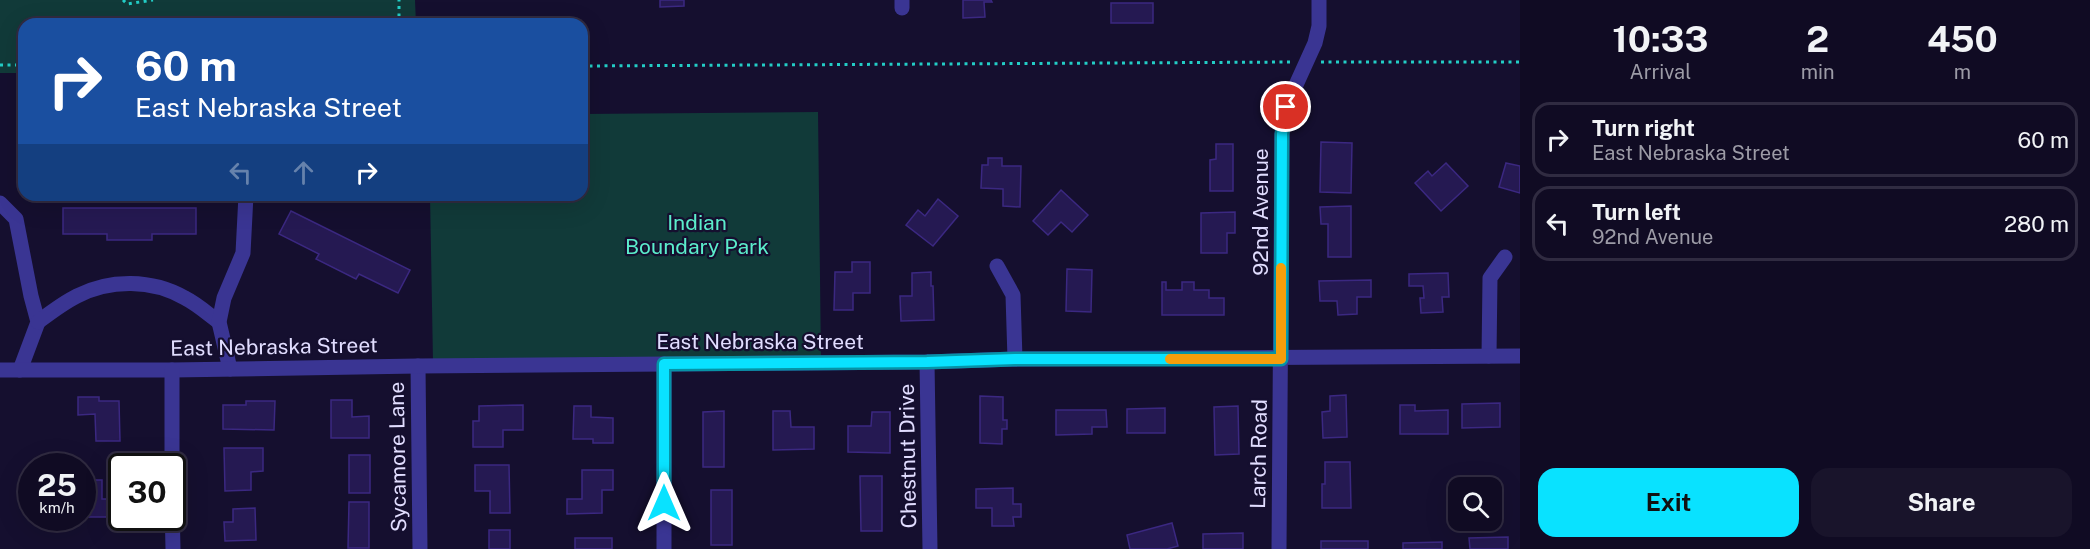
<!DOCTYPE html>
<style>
:root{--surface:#100b23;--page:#19142b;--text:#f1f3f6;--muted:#9c9ba6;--line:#302b41;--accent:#09e2ff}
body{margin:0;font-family:"Public Sans",sans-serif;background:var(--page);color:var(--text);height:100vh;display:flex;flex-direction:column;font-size:22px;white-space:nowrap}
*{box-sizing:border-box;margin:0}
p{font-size:20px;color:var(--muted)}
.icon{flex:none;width:33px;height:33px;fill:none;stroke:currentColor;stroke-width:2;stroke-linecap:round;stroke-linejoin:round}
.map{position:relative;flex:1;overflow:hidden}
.sheet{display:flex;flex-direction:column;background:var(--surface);width:570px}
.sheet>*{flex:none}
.guide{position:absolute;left:18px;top:18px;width:570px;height:183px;border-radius:18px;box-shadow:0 6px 24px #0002,0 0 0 2px var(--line);background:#1a4fa0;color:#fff;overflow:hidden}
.buttons{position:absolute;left:1448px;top:477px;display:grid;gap:12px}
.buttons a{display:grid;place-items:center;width:54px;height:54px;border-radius:12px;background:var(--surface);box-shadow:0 6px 24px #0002,0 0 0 2px var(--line);font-size:30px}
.speed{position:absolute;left:18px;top:453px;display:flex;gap:12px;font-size:30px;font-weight:700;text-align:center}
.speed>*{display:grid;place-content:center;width:78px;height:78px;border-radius:50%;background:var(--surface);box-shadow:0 6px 24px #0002,0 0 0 2px var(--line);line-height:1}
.speed small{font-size:15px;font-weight:400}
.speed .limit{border:3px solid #111;border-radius:9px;background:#fff;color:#111}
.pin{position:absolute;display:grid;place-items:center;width:51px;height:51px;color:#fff;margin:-26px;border:3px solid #fff;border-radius:50%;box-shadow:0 2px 6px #0007}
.me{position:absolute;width:66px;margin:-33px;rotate:0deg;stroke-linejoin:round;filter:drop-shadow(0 0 4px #0008)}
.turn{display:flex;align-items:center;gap:21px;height:126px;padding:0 18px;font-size:27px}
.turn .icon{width:78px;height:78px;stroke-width:2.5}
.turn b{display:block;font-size:42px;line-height:51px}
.lanes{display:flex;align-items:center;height:57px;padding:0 18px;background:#0003;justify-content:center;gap:30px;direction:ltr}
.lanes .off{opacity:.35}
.eta{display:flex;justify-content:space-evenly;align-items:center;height:102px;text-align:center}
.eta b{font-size:36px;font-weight:700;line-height:42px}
.primary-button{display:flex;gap:12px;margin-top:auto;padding:12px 18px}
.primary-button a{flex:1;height:69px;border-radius:18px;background:var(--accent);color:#111;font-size:24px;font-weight:700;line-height:69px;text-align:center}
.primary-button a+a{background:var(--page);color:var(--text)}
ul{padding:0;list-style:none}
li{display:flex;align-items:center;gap:18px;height:75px;margin:0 12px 9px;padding:0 6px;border:3px solid var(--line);border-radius:18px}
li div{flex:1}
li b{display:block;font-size:22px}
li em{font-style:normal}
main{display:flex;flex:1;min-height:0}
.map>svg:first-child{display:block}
</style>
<main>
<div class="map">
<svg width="1520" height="549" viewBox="0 0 1520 549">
<rect width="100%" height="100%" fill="#150f2f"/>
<!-- green -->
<g fill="#113a39">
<polygon points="0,0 415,0 416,24 24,24 24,73 0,73"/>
<polygon points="818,112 821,359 433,362 430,195 582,195 582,114"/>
</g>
<!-- building -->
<g fill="#251952" stroke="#3b2881" stroke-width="1.5">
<polygon points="660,0 684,0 684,6 660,7"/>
<polygon points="963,0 991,0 992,2 984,2 985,17 963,18"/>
<rect x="1111" y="3" width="42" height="20"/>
<polygon points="1321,142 1352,143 1351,193 1320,192"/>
<polygon points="1216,144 1233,144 1233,191 1210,191 1210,160 1216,159"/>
<polygon points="988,158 1002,158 1002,166 1021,166 1020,207 1003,206 1003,189 981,188 982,165 988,165"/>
<polygon points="1446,163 1468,186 1441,211 1415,183 1428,171 1432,176"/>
<polygon points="1506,163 1520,166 1520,193 1499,187"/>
<polygon points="1061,190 1088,215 1072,232 1061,222 1048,235 1033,221"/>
<polygon points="938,199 958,216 933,246 906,225 918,210 925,216"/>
<polygon points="1351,206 1351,257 1328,257 1328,224 1321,224 1320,207"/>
<polygon points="63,208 196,208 196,234 152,234 152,240 107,240 107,234 63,234"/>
<polygon points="291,211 410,270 398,293 359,274 356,279 316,259 319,254 279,234"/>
<polygon points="1235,212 1235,233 1227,233 1227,253 1201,253 1201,213"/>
<polygon points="852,262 870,262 870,293 853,293 853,310 834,310 835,272 852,272"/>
<polygon points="1067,269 1092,270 1091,312 1066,311"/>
<polygon points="931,272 931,286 933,286 934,320 901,321 900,296 912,296 912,273"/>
<polygon points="1448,273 1449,297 1442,297 1443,312 1421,313 1420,298 1424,298 1423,286 1409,286 1409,274"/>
<polygon points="1371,280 1371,297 1357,297 1357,314 1338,315 1337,301 1320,301 1319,281"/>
<polygon points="1162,282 1166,282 1166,290 1182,290 1182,282 1194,282 1194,290 1209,290 1209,298 1224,298 1224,315 1162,315"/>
<polygon points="1346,395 1347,437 1323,438 1322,412 1330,411 1330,396"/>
<polygon points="980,396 1003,397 1003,420 1007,420 1007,429 1002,429 1002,444 980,443"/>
<polygon points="78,397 99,397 99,401 119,401 120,441 96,441 95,414 78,415"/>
<polygon points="331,400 352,400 352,417 369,416 369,438 331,438"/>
<polygon points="246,401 275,401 274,430 223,429 223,405 246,405"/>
<polygon points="1500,403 1500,427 1462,428 1462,404"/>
<polygon points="523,405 523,430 503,430 503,447 473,447 473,421 479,421 479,406"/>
<polygon points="1400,405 1415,405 1415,411 1448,410 1448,434 1400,434"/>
<polygon points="574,406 591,406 591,417 613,418 613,443 593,443 593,439 573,439"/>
<polygon points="1238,406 1239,454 1215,455 1214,407"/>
<polygon points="1165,408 1165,433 1127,433 1127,409"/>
<polygon points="1056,410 1106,410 1107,427 1092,427 1092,434 1056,435"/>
<polygon points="724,411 724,467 703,467 703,412"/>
<polygon points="773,411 790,411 791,427 814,427 814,449 773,450"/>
<polygon points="872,412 890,412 890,453 848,452 848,426 871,426"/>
<polygon points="224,448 263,448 263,471 251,472 251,490 225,491"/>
<rect x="349" y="455" width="21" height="38"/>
<polygon points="1325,462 1350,462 1351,508 1322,508 1322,484 1325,484"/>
<polygon points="475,465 509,465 510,513 490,513 490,491 475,491"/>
<polygon points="582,470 613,470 613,490 602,490 602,513 567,514 567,499 582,499"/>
<polygon points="860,476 882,476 882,531 861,531"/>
<polygon points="82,480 102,480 102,499 120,499 120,517 82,517"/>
<polygon points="1013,488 1013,504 1021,504 1021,517 1013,517 1014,526 992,526 992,508 976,508 976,489"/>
<rect x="711" y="490" width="21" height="55"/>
<polygon points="349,502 369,502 369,548 348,548"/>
<polygon points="255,508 256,540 225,541 224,522 233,522 233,509"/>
<polygon points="1172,523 1178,546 1167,549 1130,549 1127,535"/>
<rect x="489" y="530" width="21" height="19"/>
<polygon points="1243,533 1243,549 1203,549 1203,534"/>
<polygon points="1508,537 1508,549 1470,549 1469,538"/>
<rect x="575" y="538" width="37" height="11"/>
<rect x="1321" y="541" width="47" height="8"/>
<polygon points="1442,542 1442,549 1403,549 1403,543"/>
</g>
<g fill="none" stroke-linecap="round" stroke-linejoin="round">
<!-- path -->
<g stroke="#23cdc6" stroke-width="3" stroke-dasharray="3 4.5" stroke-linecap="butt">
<polyline points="123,0 127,4 153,0"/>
<polyline points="399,24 399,0"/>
<polyline points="1321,62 1520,62"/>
<polyline points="0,65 24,65"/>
<polyline points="582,66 1290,62"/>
</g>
<!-- minor -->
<g stroke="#3a3593" stroke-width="15">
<polyline points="902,0 902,8"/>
<polyline points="0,203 16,219 31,296 38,322 20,370"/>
<polyline points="997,266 1013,295 1015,359"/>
<path d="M38,322C50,313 63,303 77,296C110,279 152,279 185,298C197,304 208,314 219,322"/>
<polyline points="1489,356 1490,278 1505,257"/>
<polyline points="927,362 930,549"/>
<polyline points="664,364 664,549"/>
<polyline points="418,366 420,549"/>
<polyline points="230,369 219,322 224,298 243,253 246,195"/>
<polyline points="0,370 172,370 418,366 927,362 1015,359 1520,356"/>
<polyline points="172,370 172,466"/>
<polyline points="172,504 173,549"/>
<polyline points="1279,549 1282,134 1286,107 1315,43 1319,26 1319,0"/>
</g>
</g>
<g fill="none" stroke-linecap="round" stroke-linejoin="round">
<defs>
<polyline id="route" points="664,503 664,364 927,362 1015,359 1281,359 1282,134 1286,107"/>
</defs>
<!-- route casing -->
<use href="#route" stroke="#0693a6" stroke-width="15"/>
<!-- route -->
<use href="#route" stroke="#09e2ff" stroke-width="10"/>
<!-- slow -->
<polyline stroke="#f59e0b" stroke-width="10" points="1170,359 1281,359 1281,268"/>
</g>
<g text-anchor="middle" stroke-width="4.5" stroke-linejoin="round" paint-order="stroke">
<!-- street labels -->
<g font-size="21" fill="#e1ddff" stroke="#150f2f">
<text transform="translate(1261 212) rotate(-90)" y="7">92nd Avenue</text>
<text x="760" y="349">East Nebraska Street</text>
<text transform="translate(274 347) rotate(-1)" y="7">East Nebraska Street</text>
<text transform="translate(1259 454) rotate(-89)" y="7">Larch Road</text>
<text transform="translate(908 456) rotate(-91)" y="7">Chestnut Drive</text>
<text transform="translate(398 457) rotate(-91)" y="7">Sycamore Lane</text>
</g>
<!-- park labels -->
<g font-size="21" fill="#5bedcb" stroke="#150f2f">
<text x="697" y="230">Indian<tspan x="697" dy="24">Boundary Park</tspan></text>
</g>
</g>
</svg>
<div class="buttons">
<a><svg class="icon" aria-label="search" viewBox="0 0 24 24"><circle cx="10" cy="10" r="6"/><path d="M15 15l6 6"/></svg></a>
</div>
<div class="speed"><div>25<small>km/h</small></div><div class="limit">30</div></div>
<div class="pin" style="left:1286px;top:107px;background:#d93025"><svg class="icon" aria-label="arrive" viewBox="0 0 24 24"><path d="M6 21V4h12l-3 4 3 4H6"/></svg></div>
<svg class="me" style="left:664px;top:503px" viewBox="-20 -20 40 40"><path d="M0-17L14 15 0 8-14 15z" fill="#09e2ff" stroke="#fff" stroke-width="4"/></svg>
<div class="guide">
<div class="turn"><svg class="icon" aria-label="right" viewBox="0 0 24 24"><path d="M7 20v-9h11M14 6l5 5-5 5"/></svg><div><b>60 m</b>East Nebraska Street</div></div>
<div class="lanes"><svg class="icon off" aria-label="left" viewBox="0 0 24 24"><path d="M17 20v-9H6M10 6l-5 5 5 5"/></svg><svg class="icon off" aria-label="ahead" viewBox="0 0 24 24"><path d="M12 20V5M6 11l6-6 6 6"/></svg><svg class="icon" aria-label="right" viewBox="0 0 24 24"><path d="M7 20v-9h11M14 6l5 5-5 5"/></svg></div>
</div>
</div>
<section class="sheet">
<div class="eta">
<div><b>10:33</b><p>Arrival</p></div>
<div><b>2</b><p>min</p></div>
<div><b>450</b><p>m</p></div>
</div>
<ul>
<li><svg class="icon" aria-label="right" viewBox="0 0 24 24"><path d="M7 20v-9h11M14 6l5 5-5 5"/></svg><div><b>Turn right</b><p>East Nebraska Street</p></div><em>60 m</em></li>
<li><svg class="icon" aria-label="left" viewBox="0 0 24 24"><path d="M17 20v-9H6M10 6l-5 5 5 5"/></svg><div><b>Turn left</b><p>92nd Avenue</p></div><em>280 m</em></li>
</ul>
<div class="primary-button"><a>Exit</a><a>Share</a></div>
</section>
</main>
